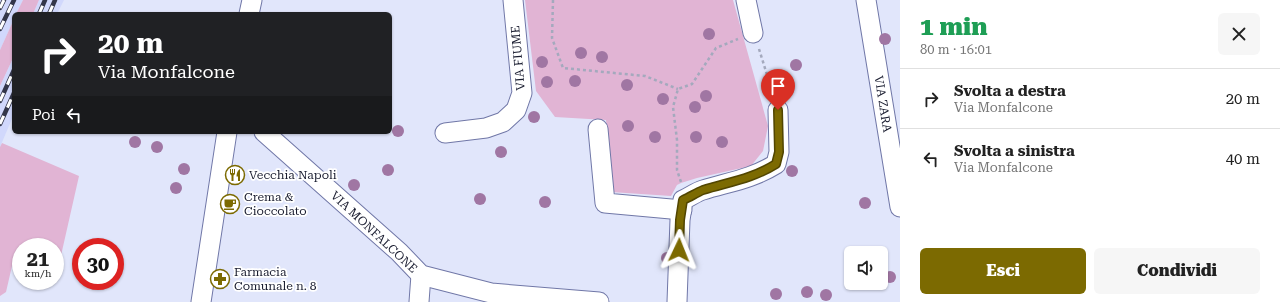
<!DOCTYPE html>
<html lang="it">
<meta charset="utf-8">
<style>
:root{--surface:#fff;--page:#f6f6f6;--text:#222;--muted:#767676;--line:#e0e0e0;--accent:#7c6a01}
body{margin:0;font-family:"Roboto Serif",serif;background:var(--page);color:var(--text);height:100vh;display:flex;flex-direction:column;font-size:15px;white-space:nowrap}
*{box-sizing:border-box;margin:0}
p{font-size:13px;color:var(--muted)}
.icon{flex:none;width:22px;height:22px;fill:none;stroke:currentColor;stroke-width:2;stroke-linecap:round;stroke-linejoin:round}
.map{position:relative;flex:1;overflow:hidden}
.details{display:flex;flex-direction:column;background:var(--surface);width:380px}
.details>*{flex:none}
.hud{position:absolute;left:12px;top:12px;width:380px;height:122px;border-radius:6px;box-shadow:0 1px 3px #0004;background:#202124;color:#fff;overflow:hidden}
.tools{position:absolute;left:844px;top:246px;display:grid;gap:8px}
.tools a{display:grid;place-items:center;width:44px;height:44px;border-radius:6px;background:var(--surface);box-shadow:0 1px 3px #0004;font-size:20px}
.speed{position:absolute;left:12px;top:238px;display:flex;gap:8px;font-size:20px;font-weight:700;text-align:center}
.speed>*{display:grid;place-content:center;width:52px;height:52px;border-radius:50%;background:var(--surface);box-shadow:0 1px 3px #0004;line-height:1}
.speed small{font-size:10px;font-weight:400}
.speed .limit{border:6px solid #d22;background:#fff;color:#111}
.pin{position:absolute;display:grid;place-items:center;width:34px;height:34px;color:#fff;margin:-41px -17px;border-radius:50% 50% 50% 0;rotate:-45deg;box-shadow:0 0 4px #0007}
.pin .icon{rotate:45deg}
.me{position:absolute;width:44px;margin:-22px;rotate:2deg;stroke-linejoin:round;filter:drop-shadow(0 0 3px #0008)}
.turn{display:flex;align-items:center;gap:14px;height:84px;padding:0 20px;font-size:18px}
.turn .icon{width:52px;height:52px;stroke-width:2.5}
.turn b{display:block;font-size:28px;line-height:34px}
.then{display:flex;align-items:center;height:38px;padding:0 20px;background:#0003;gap:8px;font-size:15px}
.round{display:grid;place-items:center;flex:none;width:42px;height:42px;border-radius:6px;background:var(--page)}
.summary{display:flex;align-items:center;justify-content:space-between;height:68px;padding:0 20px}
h1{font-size:24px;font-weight:800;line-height:30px;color:#1e9e55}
.button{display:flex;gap:8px;margin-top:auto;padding:8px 20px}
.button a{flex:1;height:46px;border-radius:6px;background:var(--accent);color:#fff;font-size:16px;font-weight:800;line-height:46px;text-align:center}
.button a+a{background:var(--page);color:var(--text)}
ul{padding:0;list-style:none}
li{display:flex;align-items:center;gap:12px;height:60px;padding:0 20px;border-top:1px solid var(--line)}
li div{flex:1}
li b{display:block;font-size:15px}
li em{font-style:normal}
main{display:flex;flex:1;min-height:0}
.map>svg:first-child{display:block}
</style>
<main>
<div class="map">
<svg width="900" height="302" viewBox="0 0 900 302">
<rect width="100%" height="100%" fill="#e1e6fb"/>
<!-- built -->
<g fill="#d1d8fc">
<polygon points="0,0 23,0 16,14 14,14 14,19 0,50"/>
<polygon points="39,0 64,0 57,14 33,14"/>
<polygon points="14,56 14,114 0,147 0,86"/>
</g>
<!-- green -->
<g fill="#e1b4d4">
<polygon points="23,0 39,0 33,14 16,14"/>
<polygon points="525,0 733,0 768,126 763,151 751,166 697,178 681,183 677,185 671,196 611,192 606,120 555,117 536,91"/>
<polygon points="14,19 14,56 0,86 0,50"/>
<polygon points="2,143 79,176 60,260 55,259 55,247 21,247 21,254 15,253 6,292 0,296 0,147"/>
</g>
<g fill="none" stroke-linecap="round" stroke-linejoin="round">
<defs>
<g id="minor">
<polyline points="746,0 753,33"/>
<polyline points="866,0 900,207"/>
<polyline points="249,14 252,0"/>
<polyline points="598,129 605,203 682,210"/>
<polyline points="264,132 399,252 421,275 491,293 599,302"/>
<polyline points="445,133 486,128 503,122 516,110 522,93 513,0"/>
<polyline points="201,302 227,132"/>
<polyline points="419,302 421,275"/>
<path d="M677,302L680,220L683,200C690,197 696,192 703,190C729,182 752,179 776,164L779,152L778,110"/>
</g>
</defs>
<!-- minor casing -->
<use href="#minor" stroke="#7077a7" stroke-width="21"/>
<!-- path -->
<g stroke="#a4a9bd" stroke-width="2.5" stroke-dasharray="3 3" stroke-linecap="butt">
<polyline points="553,0 552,38 563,68 645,76 678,89"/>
<polyline points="759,49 773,94"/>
<polyline points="681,182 677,170 677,140 673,107 678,89 692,84 716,48 738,39"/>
</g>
<!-- minor -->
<use href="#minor" stroke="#fff" stroke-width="19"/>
<defs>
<g id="rail">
<polyline points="0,8 4,0"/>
<polyline points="39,14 45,0"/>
<polyline points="49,14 55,0"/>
<polyline points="0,29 14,0"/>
<polyline points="0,101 14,70"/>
<polyline points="0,124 14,93"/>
</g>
</defs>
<!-- rail casing -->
<use href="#rail" stroke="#33364a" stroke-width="4.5"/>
<!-- rail -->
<use href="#rail" stroke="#fff" stroke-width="3" stroke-dasharray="9" stroke-linecap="butt"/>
</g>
<!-- trees -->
<g fill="#a076a3">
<circle cx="709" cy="34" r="6"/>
<circle cx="885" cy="39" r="6"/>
<circle cx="581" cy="53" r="6"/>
<circle cx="602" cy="57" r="6"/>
<circle cx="542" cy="62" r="6"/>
<circle cx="796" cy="65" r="6"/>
<circle cx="575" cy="81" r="6"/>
<circle cx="547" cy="82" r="6"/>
<circle cx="627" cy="85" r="6"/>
<circle cx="706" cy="96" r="6"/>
<circle cx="663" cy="99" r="6"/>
<circle cx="695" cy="107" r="6"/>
<circle cx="534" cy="117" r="6"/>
<circle cx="628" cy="126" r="6"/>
<circle cx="398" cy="131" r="6"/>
<circle cx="655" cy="137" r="6"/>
<circle cx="696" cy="137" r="6"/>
<circle cx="135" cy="142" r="6"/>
<circle cx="722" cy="142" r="6"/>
<circle cx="157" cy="147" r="6"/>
<circle cx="501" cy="152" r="6"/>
<circle cx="184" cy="169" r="6"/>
<circle cx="388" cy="170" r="6"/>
<circle cx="792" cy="171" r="6"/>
<circle cx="354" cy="185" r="6"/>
<circle cx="176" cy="188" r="6"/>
<circle cx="480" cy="199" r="6"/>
<circle cx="545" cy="202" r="6"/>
<circle cx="865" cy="203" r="6"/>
<circle cx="667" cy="258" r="6"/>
<circle cx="890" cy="277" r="6"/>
<circle cx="807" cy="292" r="6"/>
<circle cx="776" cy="294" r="6"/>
<circle cx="826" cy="295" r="6"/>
</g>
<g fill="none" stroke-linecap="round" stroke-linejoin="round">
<defs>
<path id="route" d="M679,250L680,220L683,200C690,197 696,193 703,190C729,182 752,179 776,164L779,152L778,110"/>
</defs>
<!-- route casing -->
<use href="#route" stroke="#514501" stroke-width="10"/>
<!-- route -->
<use href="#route" stroke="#7c6a01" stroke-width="7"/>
</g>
<!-- icons -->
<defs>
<symbol id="restaurant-ring" viewBox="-11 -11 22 22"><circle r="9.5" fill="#fff" stroke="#7c6a01" stroke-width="1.5"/><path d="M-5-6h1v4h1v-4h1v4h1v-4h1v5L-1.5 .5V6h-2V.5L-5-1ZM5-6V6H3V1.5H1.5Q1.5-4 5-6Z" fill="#7c6a01"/></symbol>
<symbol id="cafe-ring" viewBox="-11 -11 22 22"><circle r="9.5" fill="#fff" stroke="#7c6a01" stroke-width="1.5"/><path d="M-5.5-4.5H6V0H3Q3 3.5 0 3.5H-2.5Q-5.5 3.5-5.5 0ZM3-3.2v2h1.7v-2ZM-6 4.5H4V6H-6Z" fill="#7c6a01"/></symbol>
<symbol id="pharmacy-ring" viewBox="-11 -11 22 22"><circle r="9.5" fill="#fff" stroke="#7c6a01" stroke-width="1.5"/><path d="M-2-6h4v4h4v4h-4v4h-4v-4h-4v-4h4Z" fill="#7c6a01"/></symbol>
</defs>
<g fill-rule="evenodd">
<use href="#restaurant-ring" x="224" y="164" width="22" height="22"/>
<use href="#cafe-ring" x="219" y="193" width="22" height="22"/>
<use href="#pharmacy-ring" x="209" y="268" width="22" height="22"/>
</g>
<g text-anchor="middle" stroke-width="3.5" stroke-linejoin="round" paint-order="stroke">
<!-- street labels -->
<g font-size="12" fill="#181b2e" stroke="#fff">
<text transform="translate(518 58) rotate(-95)" y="4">VIA FIUME</text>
<text transform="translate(883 104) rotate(81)" y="4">VIA ZARA</text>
<text transform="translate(374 232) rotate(43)" y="4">VIA MONFALCONE</text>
</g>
<!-- poi labels -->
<g font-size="12" fill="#181b2e" stroke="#fff" text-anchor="start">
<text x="249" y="179">Vecchia Napoli</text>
<text x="244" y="201">Crema &amp;<tspan x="244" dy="14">Cioccolato</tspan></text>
<text x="234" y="276">Farmacia<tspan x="234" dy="14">Comunale n. 8</tspan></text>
</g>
</g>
</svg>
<div class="tools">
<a><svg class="icon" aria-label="sound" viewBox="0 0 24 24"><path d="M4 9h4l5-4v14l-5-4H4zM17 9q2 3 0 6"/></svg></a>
</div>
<div class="speed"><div>21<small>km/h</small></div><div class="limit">30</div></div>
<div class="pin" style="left:778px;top:110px;background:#d93025"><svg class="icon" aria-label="arrive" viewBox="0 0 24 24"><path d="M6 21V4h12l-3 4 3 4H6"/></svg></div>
<svg class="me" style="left:679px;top:250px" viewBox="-20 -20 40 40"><path d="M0-17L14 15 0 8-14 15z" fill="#7c6a01" stroke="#fff" stroke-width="4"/></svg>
<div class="hud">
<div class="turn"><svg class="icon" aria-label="right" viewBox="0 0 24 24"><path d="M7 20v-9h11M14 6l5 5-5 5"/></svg><div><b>20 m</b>Via Monfalcone</div></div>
<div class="then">Poi<svg class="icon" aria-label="left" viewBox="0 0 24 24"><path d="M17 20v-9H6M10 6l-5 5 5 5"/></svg></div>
</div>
</div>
<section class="details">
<div class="summary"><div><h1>1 min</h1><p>80 m · 16:01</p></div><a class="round"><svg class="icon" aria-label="close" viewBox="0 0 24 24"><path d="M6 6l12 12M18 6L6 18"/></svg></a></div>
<ul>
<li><svg class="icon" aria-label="right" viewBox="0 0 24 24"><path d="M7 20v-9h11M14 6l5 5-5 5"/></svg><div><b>Svolta a destra</b><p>Via Monfalcone</p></div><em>20 m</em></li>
<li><svg class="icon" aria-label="left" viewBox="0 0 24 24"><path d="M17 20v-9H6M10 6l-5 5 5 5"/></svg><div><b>Svolta a sinistra</b><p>Via Monfalcone</p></div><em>40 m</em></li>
</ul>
<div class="button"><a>Esci</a><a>Condividi</a></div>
</section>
</main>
